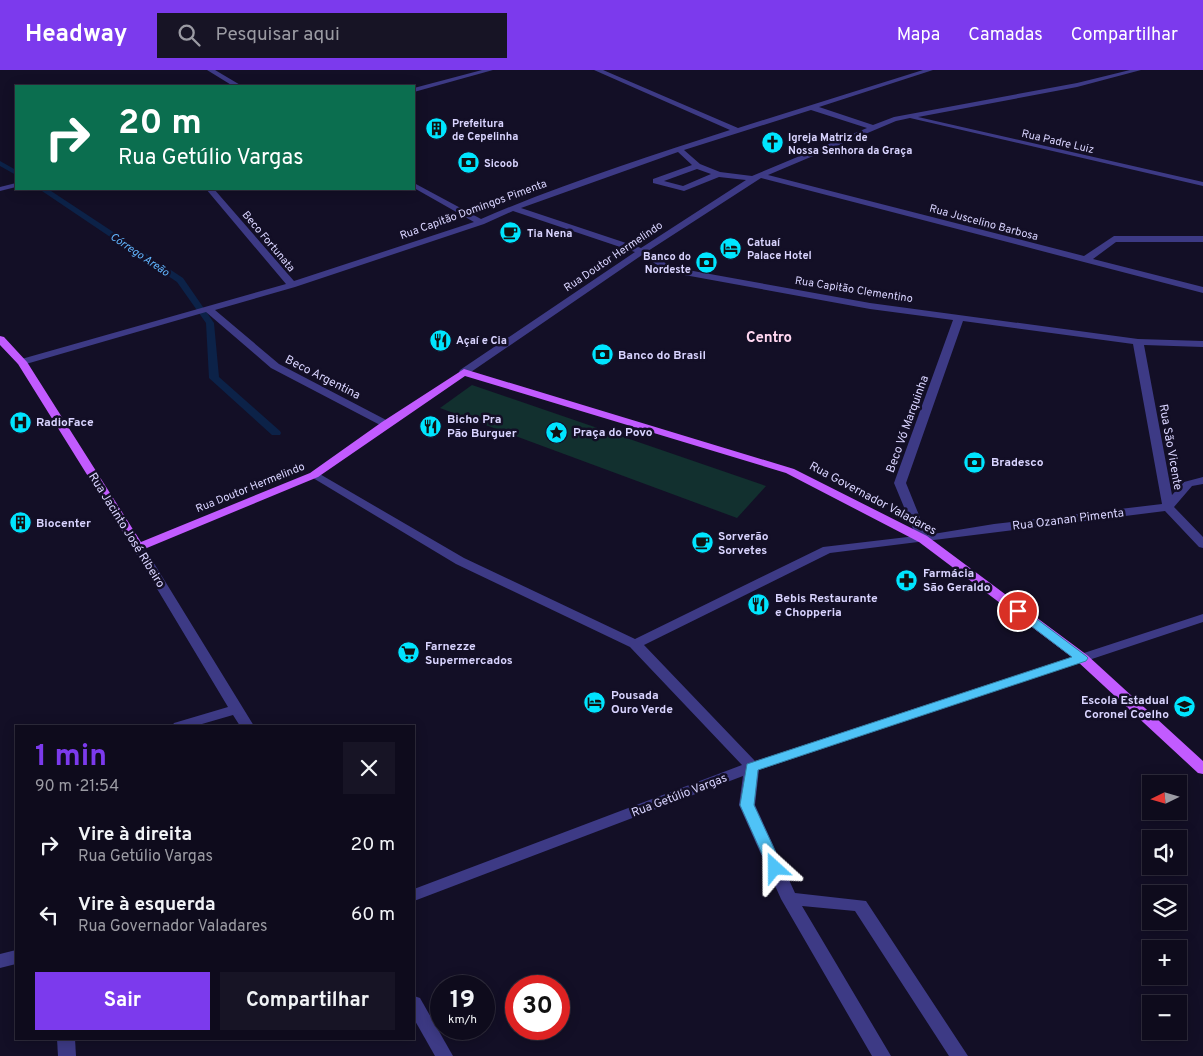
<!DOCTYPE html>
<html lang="pt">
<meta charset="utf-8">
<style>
:root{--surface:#0e0b1c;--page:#171425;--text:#f1f3f6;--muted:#9b9ba3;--line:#2e2b3b;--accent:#7c3aed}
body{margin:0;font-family:Overpass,sans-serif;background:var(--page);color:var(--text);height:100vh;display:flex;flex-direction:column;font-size:19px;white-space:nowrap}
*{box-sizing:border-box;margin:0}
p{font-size:16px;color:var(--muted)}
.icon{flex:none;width:28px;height:28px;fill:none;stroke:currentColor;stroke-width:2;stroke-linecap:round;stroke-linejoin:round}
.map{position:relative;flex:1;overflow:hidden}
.side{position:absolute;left:15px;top:655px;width:400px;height:315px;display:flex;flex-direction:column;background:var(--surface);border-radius:0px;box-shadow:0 2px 12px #0003,0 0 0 1px var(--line)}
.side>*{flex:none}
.hud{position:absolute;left:15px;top:15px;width:400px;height:105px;border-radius:0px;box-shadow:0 2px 12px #0003,0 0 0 1px var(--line);background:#0b6e4f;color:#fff;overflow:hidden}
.needle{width:32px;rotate:265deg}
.buttons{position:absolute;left:1142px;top:705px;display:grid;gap:10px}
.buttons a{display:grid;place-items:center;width:45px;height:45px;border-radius:0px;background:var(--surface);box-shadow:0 2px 12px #0003,0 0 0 1px var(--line);font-size:25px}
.speed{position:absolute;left:430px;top:905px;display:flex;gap:10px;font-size:25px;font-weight:700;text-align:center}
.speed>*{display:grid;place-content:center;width:65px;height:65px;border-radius:50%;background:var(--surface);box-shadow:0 2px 12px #0003,0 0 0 1px var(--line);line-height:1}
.speed small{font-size:12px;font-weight:400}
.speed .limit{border:8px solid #d22;background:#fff;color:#111}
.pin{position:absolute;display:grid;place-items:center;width:42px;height:42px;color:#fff;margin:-21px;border:2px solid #fff;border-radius:50%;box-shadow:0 1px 5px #0007}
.me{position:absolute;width:55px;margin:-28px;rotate:336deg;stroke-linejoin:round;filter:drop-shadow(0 0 4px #0008)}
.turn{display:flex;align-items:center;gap:18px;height:105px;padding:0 20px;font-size:22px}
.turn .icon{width:65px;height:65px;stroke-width:2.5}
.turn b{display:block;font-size:35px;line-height:42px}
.round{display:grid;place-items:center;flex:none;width:52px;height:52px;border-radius:0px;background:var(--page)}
.head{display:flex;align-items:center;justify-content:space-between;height:85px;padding:0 20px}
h1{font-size:30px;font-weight:700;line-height:38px;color:var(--accent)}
.primary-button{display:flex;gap:10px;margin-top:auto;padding:10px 20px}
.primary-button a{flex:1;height:58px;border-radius:0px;background:var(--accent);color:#fff;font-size:20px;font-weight:700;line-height:58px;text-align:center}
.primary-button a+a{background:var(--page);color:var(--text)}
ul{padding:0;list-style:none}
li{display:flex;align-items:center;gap:15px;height:70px;padding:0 20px}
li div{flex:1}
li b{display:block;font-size:19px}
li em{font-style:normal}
header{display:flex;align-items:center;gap:30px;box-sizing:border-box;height:70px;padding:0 25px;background:var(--accent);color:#fff}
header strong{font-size:24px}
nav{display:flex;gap:28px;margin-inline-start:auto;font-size:18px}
.search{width:350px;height:45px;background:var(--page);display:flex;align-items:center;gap:12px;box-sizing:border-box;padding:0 18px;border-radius:0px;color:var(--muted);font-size:19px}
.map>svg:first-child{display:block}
</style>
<header>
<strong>Headway</strong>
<div class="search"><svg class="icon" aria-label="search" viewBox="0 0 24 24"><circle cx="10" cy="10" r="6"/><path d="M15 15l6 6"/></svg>Pesquisar aqui</div>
<nav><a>Mapa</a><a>Camadas</a><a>Compartilhar</a></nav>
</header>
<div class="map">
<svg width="1203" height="986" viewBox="0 0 1203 986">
<rect width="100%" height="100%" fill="#130f26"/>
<!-- green -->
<polygon fill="#12302f" points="472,315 766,416 737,448 440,338"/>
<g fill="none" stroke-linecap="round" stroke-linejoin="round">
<!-- stream -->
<g fill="#0c2248" fill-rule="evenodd">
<polygon points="0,91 16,100 16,105 0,96"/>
<polygon points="39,119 48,119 183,208 214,253 219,307 280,361 281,363 280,365 272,365 209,308 206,253 177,212"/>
</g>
<!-- minor -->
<g fill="#3d3a85" fill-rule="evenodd">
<polygon points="207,0 215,0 242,16 233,16"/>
<polygon points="482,0 493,0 414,22 414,18"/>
<path d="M594,0H603L738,58L923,0H933L819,37L873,55L894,47L1077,13L1130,0H1141L1077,17L918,47L1203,112V116L910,48L896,51L768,105L1084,186L1114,166H1203V172H1116L1093,189L1203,217V223L761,108L648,181L671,197L870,233L1138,269L1203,271V277L1144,275L1172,425L1184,412L1203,407V414L1192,416L1174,437L1203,467V478L1199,477L1165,441L830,483L644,575L755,691L1203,544V552L759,700L755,735L795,823L866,831L968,986H949L855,841L802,836L891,986H872L781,829L739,735L743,706L414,831V819L742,695L630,577L456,494L308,405L314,402L318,403L464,488L635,569L823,477L916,466L894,413L953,250L870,239L668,202L642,185L468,304H460L459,302L460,300L635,182L513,141L484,154L295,217L215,240L279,294L390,352L391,354L390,356H382L271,298L206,242L26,294H18L17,292L18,290L286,214L206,119H214L294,211L474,152L414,118V113L481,149C562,114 647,87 730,60ZM811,40L867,58L752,106L720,102L700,94L684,80ZM678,82L692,95L653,109V113L684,121L719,107L746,110L641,178L521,138ZM697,99L711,104L683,116L664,111ZM963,251L1133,274L1162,434L994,454L927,465L906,413Z"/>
<polygon points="16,113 16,117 0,121 0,117"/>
<polygon points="138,473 144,477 254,656 240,656 233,645 195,656 172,656 174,653 228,637 132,477"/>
<polygon points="16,880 16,894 0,898 0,884"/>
<polygon points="414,926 420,928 453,986 435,986 414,949"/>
<polygon points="57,969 75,969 76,986 58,986"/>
</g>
<!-- major -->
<polygon fill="#c25bff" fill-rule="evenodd" points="0,266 4,267 27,292 141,472 310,403 382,352 464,299 794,399 927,466 1087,585 1203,691 1203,704 1198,703 1077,591 919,472 786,403 465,306 318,407 142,480 134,480 18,294 0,275"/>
</g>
<!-- route -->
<polygon fill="#4fc3f7" stroke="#337fa1" points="1018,537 1022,538 1086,586 1088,588 1086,591 758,700 754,735 783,798 781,802 775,803 770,802 740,735 747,694 1072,587 1014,543 1012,541"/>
<!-- icons -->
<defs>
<symbol id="building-disc" viewBox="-11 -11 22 22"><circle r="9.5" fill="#00e5ff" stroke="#130f26"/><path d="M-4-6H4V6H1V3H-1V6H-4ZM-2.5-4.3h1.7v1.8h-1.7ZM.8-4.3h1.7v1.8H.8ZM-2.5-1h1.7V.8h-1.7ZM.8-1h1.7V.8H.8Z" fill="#111"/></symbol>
<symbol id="church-disc" viewBox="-11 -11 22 22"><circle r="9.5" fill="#00e5ff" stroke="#130f26"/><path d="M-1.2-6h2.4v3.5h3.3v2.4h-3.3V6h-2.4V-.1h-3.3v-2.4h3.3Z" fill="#111"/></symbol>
<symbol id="bank-disc" viewBox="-11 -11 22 22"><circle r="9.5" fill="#00e5ff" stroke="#130f26"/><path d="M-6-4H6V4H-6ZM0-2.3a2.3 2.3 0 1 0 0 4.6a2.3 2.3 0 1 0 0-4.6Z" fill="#111"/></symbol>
<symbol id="cafe-disc" viewBox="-11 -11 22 22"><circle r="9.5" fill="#00e5ff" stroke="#130f26"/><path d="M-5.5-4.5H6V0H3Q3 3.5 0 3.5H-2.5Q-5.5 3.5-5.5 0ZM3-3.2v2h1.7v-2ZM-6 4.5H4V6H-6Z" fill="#111"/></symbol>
<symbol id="hotel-disc" viewBox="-11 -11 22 22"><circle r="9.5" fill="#00e5ff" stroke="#130f26"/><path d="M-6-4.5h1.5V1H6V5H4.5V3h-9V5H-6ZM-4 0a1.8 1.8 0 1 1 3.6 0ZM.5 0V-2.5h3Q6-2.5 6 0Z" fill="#111"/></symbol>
<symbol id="restaurant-disc" viewBox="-11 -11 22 22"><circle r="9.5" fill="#00e5ff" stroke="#130f26"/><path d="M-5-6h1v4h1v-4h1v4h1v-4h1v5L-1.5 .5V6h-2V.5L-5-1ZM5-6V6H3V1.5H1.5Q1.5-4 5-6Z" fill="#111"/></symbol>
<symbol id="hospital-disc" viewBox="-11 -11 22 22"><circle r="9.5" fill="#00e5ff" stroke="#130f26"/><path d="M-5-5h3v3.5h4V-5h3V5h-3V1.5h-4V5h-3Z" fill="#111"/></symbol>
<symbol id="sight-disc" viewBox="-11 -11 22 22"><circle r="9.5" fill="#00e5ff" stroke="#130f26"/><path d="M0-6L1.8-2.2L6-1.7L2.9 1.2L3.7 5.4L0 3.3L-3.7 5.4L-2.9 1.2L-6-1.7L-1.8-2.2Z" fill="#111"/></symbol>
<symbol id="pharmacy-disc" viewBox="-11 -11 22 22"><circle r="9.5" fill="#00e5ff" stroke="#130f26"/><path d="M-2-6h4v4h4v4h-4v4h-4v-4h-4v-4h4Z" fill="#111"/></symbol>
<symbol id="supermarket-disc" viewBox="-11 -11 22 22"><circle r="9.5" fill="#00e5ff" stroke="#130f26"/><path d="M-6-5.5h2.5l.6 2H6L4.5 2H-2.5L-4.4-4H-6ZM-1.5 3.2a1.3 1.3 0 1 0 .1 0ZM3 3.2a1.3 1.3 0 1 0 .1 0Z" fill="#111"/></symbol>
<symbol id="school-disc" viewBox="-11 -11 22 22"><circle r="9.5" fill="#00e5ff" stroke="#130f26"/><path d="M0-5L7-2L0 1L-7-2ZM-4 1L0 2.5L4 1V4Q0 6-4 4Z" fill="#111"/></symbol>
</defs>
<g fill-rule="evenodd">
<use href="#building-disc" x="424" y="46" width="25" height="25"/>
<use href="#church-disc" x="760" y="60" width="25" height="25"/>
<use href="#bank-disc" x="456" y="80" width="25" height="25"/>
<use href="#cafe-disc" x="498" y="150" width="25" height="25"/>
<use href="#hotel-disc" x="718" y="166" width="25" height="25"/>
<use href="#bank-disc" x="694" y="180" width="25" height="25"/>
<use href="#restaurant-disc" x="428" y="258" width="25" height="25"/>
<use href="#bank-disc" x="590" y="272" width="25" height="25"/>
<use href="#hospital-disc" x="8" y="340" width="25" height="25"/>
<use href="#restaurant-disc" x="418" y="344" width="25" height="25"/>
<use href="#sight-disc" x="544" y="350" width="25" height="25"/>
<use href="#bank-disc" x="962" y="380" width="25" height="25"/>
<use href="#building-disc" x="8" y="440" width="25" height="25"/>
<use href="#cafe-disc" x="690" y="460" width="25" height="25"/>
<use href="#pharmacy-disc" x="894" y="498" width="25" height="25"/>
<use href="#restaurant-disc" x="746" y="522" width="25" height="25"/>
<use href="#supermarket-disc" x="396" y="570" width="25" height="25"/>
<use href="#hotel-disc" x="582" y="620" width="25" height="25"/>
<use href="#school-disc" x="1172" y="624" width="25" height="25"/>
</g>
<g text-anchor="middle" stroke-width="5" stroke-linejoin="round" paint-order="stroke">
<!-- far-poi labels -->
<g font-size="11" font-weight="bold" fill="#d9d4ff" stroke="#130f26" text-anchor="start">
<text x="452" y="57">Prefeitura<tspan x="452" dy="13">de Cepelinha</tspan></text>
<text x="788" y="71">Igreja Matriz de<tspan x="788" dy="13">Nossa Senhora da Graça</tspan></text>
<text x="484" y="97">Sicoob</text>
<text x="527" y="167">Tia Nena</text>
<text x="747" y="176">Catuaí<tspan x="747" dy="13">Palace Hotel</tspan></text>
<text x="691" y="190" text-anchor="end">Banco do<tspan x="691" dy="13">Nordeste</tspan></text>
<text x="456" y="274">Açaí e Cia</text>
</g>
<!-- far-street labels -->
<g font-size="11" fill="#d9d4ff" stroke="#130f26">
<text transform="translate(1058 71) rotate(13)" y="4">Rua Padre Luiz</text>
<text transform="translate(473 139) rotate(-20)" y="4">Rua Capitão Domingos Pimenta</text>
<text transform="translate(984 152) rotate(15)" y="4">Rua Juscelino Barbosa</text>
<text transform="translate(269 171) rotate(50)" y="4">Beco Fortunata</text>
<text transform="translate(613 186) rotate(-34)" y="4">Rua Doutor Hermelindo</text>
<text transform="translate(854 219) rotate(9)" y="4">Rua Capitão Clementino</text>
<text transform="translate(250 417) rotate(-22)" y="4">Rua Doutor Hermelindo</text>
</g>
<!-- far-water labels -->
<g font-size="11" font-style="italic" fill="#62b6ff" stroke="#130f26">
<text transform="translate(140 184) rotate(34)" y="4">Córrego Areão</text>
</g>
<!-- poi labels -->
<g font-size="12" font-weight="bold" fill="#d9d4ff" stroke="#130f26" text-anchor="start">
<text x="618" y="289">Banco do Brasil</text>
<text x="447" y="353">Bicho Pra<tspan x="447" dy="14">Pão Burguer</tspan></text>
<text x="36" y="356">RadioFace</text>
<text x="573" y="366">Praça do Povo</text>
<text x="991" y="396">Bradesco</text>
<text x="36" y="457">Biocenter</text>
<text x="718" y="470">Sorverão<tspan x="718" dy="14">Sorvetes</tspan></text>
<text x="923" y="507">Farmácia<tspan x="923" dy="14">São Geraldo</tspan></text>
<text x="775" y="532">Bebis Restaurante<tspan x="775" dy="14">e Chopperia</tspan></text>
<text x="425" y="580">Farnezze<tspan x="425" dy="14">Supermercados</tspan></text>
<text x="611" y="629">Pousada<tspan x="611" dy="14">Ouro Verde</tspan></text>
<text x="1169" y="634" text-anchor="end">Escola Estadual<tspan x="1169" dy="14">Coronel Coelho</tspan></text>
</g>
<!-- street labels -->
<g font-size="12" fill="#d9d4ff" stroke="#130f26">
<text transform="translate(323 307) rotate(27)" y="4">Beco Argentina</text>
<text transform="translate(907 354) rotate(-70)" y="4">Beco Vó Marquinha</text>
<text transform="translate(1171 377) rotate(80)" y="4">Rua São Vicente</text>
<text transform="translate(873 428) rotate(28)" y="4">Rua Governador Valadares</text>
<text transform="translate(1068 449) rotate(-7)" y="4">Rua Ozanan Pimenta</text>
<text transform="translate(127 460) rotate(58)" y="4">Rua Jacinto José Ribeiro</text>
<text transform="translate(679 725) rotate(-21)" y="4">Rua Getúlio Vargas</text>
</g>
<!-- far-district labels -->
<g font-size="15" font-weight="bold" fill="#ffd6f0" stroke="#130f26">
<text x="769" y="272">Centro</text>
</g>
</g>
</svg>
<div class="buttons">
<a><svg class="needle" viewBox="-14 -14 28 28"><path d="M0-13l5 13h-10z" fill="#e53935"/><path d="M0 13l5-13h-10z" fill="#9b9ba3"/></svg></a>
<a><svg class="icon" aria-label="sound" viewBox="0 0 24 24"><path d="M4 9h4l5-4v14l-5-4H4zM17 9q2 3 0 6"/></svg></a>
<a><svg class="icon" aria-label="layers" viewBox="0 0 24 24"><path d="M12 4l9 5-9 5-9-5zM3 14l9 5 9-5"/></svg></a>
<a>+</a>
<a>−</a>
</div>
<div class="speed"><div>19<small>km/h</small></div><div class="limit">30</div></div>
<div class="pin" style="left:1018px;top:541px;background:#d93025"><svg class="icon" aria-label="arrive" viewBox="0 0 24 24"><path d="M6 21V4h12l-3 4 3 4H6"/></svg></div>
<svg class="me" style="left:775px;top:798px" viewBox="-20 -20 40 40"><path d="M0-17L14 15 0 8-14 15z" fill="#4fc3f7" stroke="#fff" stroke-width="4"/></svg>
<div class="hud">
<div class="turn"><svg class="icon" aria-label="right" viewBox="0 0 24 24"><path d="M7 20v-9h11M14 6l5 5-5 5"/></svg><div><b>20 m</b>Rua Getúlio Vargas</div></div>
</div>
<section class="side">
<div class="head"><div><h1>1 min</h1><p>90 m · 21:54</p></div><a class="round"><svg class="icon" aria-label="close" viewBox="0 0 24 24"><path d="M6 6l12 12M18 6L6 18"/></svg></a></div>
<ul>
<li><svg class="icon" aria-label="right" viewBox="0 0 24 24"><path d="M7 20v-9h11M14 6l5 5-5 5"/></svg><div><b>Vire à direita</b><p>Rua Getúlio Vargas</p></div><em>20 m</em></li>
<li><svg class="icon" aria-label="left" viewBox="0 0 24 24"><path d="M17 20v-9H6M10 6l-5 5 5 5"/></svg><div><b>Vire à esquerda</b><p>Rua Governador Valadares</p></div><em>60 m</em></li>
</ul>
<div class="primary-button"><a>Sair</a><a>Compartilhar</a></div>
</section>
</div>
